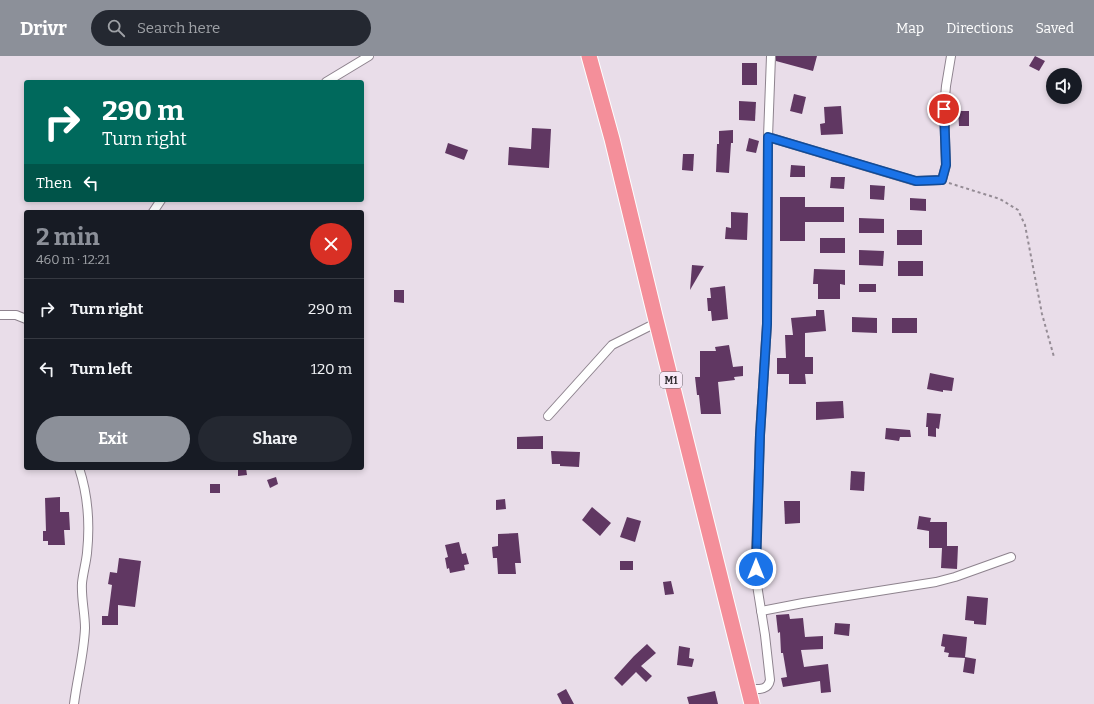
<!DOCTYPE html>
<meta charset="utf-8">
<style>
:root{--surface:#171b24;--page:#242831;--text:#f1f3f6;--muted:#9ea1a6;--line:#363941;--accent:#8c9099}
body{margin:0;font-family:Bitter,serif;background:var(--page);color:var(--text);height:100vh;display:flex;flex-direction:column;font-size:15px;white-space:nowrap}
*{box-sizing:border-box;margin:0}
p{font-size:13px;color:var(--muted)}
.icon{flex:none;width:22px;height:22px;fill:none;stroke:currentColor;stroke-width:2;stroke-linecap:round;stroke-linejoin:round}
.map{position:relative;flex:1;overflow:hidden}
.sheet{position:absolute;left:24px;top:154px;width:340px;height:260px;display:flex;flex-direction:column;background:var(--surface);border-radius:4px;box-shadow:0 2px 6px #0003}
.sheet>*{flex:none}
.hud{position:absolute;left:24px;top:24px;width:340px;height:122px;border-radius:4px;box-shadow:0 2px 6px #0003;background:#00695c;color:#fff;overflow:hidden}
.fabs{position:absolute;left:1046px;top:12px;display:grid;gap:8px}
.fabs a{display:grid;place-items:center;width:36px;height:36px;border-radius:50%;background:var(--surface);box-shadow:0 2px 6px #0003;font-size:20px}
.pin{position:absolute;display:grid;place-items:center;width:34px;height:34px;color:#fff;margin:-17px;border:2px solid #fff;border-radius:50%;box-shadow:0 1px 4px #0007}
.me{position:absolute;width:44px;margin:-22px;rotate:0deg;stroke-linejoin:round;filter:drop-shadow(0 0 3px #0008)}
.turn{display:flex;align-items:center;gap:14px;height:84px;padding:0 12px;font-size:18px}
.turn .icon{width:52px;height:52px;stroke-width:2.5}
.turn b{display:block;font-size:28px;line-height:34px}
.then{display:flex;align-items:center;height:38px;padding:0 12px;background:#0003;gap:8px;font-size:15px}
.round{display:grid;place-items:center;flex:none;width:42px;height:42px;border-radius:21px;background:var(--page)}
.overview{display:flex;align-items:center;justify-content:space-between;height:68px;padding:0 12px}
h1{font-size:24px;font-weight:700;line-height:30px;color:var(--accent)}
.primary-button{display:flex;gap:8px;margin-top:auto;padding:8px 12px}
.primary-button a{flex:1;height:46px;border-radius:24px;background:var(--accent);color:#fff;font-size:16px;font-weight:700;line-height:46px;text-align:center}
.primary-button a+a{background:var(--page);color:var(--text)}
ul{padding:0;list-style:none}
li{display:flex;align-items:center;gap:12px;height:60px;padding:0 12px;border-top:1px solid var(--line)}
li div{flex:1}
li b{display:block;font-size:15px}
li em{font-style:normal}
header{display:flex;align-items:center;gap:24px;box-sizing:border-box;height:56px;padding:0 20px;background:var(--accent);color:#fff}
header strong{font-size:19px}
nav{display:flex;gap:22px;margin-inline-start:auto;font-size:14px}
.search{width:280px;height:36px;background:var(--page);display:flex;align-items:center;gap:10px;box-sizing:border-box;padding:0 14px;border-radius:22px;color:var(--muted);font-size:15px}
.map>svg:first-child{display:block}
</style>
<header>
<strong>Drivr</strong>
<div class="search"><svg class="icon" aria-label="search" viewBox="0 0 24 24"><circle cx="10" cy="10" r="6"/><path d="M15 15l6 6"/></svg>Search here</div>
<nav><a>Map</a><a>Directions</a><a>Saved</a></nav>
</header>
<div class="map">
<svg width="1094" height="648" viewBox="0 0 1094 648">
<rect width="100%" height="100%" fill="#e9dde9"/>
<!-- building -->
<g fill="#603762">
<polygon points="776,0 817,0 813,15 776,5"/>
<polygon points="1035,0 1045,5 1039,15 1029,10"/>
<rect x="742" y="7" width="15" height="22"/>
<polygon points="794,38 806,41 802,58 790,55"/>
<polygon points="739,45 756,46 755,65 739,64"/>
<polygon points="841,50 843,78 821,79 820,68 825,67 824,51"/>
<polygon points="958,55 969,55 969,70 959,70"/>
<polygon points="532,72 551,73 549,112 508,109 509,91 531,93"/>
<polygon points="733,74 733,87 731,87 729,117 716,116 717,88 719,88 719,75"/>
<polygon points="749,82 759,85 756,97 746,95"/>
<polygon points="448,87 468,94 464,104 445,97"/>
<polygon points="683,98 694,98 693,115 682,114"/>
<polygon points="791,109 805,110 805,121 790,121"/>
<polygon points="831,121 845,121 844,133 830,132"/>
<polygon points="870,129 885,130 884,144 870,143"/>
<polygon points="780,141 805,141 805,151 844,151 844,166 805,166 805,185 780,185"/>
<polygon points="910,142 926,143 926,155 910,154"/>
<polygon points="731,156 748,157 747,184 725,183 726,171 731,172"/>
<polygon points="859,162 884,163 884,177 859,177"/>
<rect x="897" y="174" width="25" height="15"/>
<rect x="820" y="182" width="25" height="15"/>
<polygon points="859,194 884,195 883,210 859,209"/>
<rect x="898" y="205" width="25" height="15"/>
<polygon points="692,209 704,210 690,234"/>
<polygon points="814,213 845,214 845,229 840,228 840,243 818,243 818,228 813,228"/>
<rect x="859" y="228" width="17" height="8"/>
<polygon points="725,230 728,263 712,265 711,255 708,255 707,242 711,242 710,232"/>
<polygon points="394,234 404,234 404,247 394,246"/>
<polygon points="816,254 824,254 826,275 805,277 805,301 813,301 813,318 805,318 806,328 789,328 789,318 777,318 777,302 786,302 785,279 793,279 791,262 816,260"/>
<polygon points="852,261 877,262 877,277 852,276"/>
<rect x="892" y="262" width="25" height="15"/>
<polygon points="729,289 733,311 743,310 743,320 734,321 735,324 718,326 721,358 701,358 699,339 697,339 695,321 700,321 700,295 716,295 715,291"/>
<polygon points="930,317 954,322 952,335 943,334 943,336 927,333"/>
<polygon points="843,345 844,362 816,364 816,346"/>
<polygon points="927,357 941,358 939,373 936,372 936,381 928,380 928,371 926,371"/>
<polygon points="886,372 910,374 911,381 900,381 899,385 885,383"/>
<polygon points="543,380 543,393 517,393 517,381"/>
<polygon points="551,395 580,396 579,411 560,410 560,408 552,408"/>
<polygon points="238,412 246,412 247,419 238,420"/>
<polygon points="851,415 865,416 864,435 850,434"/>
<polygon points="276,421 278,428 270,432 267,424"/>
<rect x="210" y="428" width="10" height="9"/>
<polygon points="60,441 60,456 69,456 70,474 64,474 65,489 48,489 48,485 43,485 43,475 46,475 45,442"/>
<polygon points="505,443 506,453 496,454 496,444"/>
<polygon points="784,445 800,445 800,467 785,468"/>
<polygon points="592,451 611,467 600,480 582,464"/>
<polygon points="919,460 931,462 930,466 947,466 947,490 958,490 957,513 941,512 942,492 929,492 929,475 917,473"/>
<polygon points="627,461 641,465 635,486 620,481"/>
<polygon points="518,477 521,507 515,507 516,518 498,518 497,502 493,502 492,491 498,490 498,478"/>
<polygon points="459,486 462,498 466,497 469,508 464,509 465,514 450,517 449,512 447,513 445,502 448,501 445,489"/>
<polygon points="119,502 141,505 135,551 118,549 118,569 102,569 102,560 108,560 112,529 108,528 110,516 117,517"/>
<rect x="620" y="505" width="13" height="9"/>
<polygon points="671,525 674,538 665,539 663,526"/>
<polygon points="967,540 988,542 986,569 974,568 974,565 965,564"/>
<polygon points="789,558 790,563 803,562 805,581 823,580 823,593 801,594 804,611 828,608 831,636 821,637 820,625 783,631 781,622 787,621 783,597 781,597 780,576 778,577 776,559"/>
<polygon points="835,567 850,568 849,580 834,578"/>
<polygon points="943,578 967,581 965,601 976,603 974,618 963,616 965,602 948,601 949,597 944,596 945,591 941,590"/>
<polygon points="647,588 656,597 641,610 652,620 646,626 636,616 622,630 614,622 634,600"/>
<polygon points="679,590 690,592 689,602 694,603 692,611 677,609"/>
<polygon points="566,633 574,648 562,648 557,638"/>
<polygon points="715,635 718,648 689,648 687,641"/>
</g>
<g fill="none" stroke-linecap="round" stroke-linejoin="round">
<defs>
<g id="street">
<polyline points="326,26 369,0"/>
<polyline points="768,81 915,125 942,124 946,109 944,53 946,30 951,0"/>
<polyline points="153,156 161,144"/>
<polyline points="0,259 16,259 26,263"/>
<polyline points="548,360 612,289 656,267"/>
<polyline points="761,555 803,547 936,526 955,521 1011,501"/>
<path d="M749,633C757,633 768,635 770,624L765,579L757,529L756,498L760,379L767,268L768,81L771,0"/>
<path d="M74,648C77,623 84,598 85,572C85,557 81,542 82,527C83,517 86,507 87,497C90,468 88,439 79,412"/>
</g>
<polyline id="highway" points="589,0 612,83 655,260 752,648"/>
</defs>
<!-- street casing -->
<use href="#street" stroke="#8e838e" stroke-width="10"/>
<!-- highway casing -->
<use href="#highway" stroke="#fff" stroke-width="17"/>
<!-- path -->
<polyline stroke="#958c95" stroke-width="2" stroke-dasharray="3 3" stroke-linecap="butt" points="949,127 1000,143 1018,154 1025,169 1042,258 1054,301"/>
<!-- street -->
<use href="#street" stroke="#fff" stroke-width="8"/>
<!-- highway -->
<use href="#highway" stroke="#f48f9a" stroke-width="15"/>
</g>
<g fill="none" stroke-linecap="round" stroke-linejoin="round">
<defs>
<polyline id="route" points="756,513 760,379 767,268 768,81 916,125 942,124 946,109 944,53"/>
</defs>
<!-- route casing -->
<use href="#route" stroke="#114b97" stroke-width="10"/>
<!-- route -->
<use href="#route" stroke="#1a73e8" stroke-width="7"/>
</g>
<g text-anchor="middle" stroke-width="4" stroke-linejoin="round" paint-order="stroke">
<!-- shield labels -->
<rect fill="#f7eaf7" stroke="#6c646c" stroke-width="1" x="660" y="316" width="22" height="16" rx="3"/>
<g font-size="10" font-weight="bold" fill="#302b30">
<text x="671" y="328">M1</text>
</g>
</g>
</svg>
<div class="fabs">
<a><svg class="icon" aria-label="sound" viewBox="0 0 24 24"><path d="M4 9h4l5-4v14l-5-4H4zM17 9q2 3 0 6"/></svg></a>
</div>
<div class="pin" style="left:944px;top:53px;background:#d93025"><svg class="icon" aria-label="arrive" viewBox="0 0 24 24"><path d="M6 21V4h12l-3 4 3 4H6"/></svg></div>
<svg class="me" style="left:756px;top:513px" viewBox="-20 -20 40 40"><circle r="17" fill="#1a73e8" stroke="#fff" stroke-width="3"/><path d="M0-11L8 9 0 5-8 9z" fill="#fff"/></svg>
<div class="hud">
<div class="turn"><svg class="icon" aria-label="right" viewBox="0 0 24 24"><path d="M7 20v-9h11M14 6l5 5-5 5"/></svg><div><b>290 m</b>Turn right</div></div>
<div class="then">Then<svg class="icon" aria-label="left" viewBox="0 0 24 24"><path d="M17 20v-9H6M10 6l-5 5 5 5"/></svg></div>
</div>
<section class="sheet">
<div class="overview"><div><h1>2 min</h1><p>460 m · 12:21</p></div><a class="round" style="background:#d93025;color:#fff"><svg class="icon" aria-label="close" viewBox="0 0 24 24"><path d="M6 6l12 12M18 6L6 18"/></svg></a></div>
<ul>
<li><svg class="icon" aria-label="right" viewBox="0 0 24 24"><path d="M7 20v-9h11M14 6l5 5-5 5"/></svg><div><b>Turn right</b></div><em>290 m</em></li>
<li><svg class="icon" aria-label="left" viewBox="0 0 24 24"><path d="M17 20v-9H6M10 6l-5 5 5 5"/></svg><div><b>Turn left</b></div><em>120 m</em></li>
</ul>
<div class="primary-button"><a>Exit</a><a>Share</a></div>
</section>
</div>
